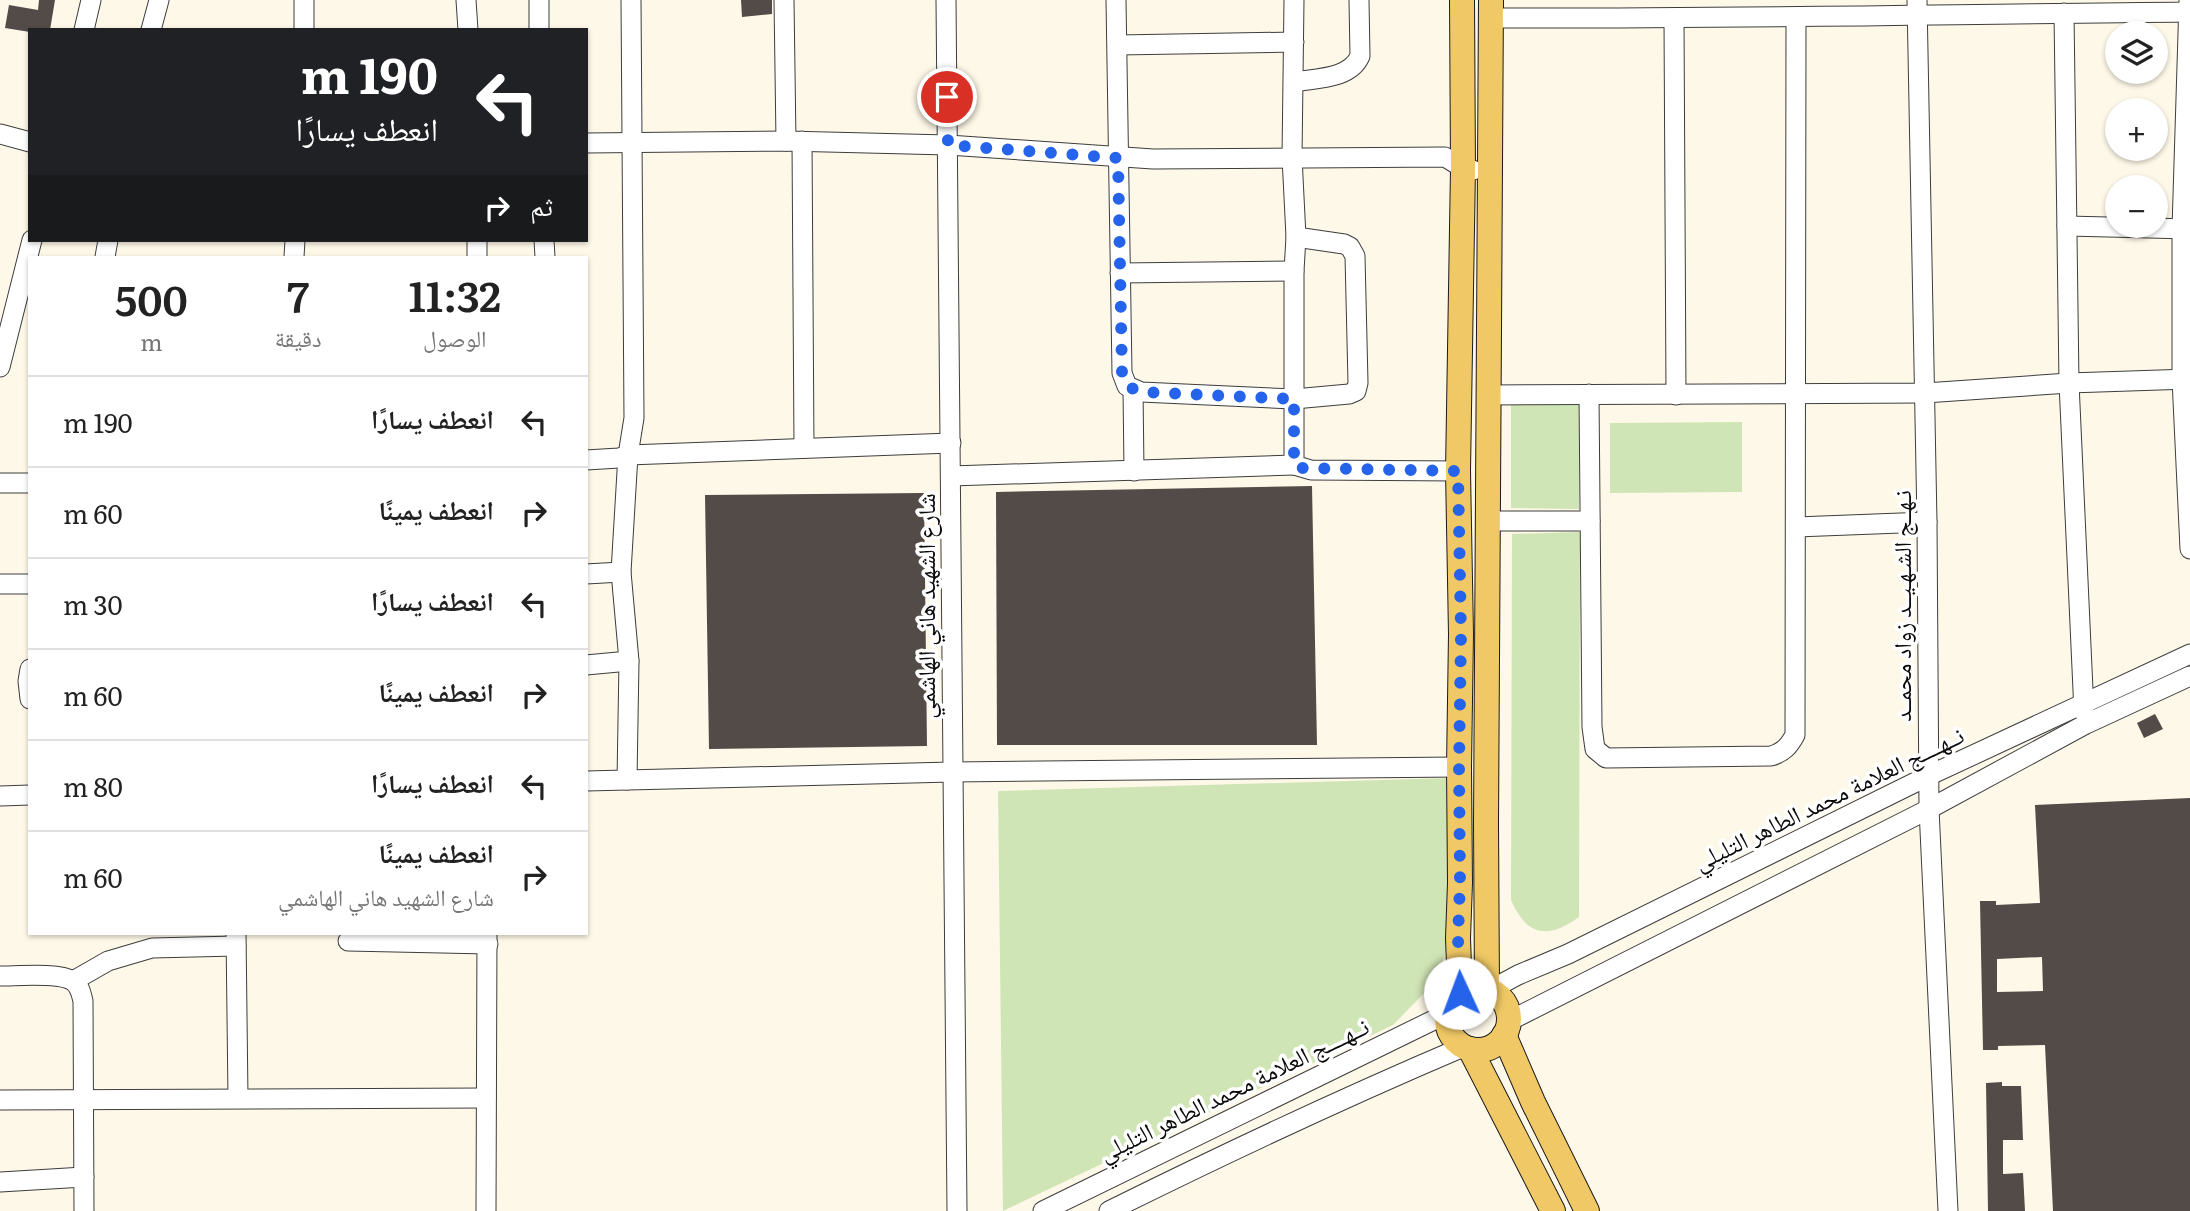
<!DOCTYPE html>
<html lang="ar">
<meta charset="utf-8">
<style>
:root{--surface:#fff;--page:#f2f2f2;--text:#222;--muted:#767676;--line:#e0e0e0}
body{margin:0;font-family:Literata,"Noto Naskh Arabic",serif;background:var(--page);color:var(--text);direction:rtl;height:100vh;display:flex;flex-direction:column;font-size:26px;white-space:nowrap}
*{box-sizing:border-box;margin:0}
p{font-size:23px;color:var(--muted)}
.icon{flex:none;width:38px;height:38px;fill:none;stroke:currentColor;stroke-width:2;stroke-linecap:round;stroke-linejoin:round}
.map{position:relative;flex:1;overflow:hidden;direction:ltr}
.panel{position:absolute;left:28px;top:256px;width:560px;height:679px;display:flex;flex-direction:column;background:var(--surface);border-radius:0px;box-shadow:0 2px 5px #0004;direction:rtl}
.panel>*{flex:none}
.top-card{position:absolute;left:28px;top:28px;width:560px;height:214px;border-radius:0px;box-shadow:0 2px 5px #0004;direction:rtl;background:#202124;color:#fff;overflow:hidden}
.tools{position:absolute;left:2105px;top:21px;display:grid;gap:14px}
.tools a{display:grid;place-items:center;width:63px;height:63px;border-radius:50%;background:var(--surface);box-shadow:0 2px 5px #0004;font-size:35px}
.pin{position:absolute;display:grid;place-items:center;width:60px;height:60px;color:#fff;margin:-30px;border:4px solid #fff;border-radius:50%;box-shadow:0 2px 7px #0007}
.me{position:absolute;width:77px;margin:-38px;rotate:358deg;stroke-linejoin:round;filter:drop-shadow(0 0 5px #0008)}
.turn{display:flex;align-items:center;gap:24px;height:147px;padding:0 35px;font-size:32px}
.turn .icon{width:91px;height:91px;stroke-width:2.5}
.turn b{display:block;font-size:49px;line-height:60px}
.then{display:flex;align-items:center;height:66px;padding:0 35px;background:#0003;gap:14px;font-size:26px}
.eta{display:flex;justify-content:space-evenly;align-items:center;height:119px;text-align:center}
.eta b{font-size:42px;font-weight:600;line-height:49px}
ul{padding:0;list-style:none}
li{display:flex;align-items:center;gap:21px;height:91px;padding:0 35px;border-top:2px solid var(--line)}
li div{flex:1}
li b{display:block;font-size:26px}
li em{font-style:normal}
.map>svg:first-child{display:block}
</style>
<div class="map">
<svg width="2190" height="1211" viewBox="0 0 2190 1211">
<rect width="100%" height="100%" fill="#fef8e8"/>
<!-- green -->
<g fill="#d0e5b5">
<polygon points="1579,404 1579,509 1511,508 1511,405"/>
<polygon points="1742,422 1742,492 1610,493 1610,423"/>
<path d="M1580,532L1579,917C1549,939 1527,937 1511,900L1512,534Z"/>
<polygon points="1450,778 1448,940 1445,955 1434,983 1393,1025 1003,1211 998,791"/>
</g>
<!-- building -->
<g fill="#524b47" fill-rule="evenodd">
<polygon points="39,0 55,0 50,30 30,30 30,32 5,28 9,5 38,10"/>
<polygon points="741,0 772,0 772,14 742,17"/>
<polygon points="1312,486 1317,745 997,745 996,492"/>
<polygon points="924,493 927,746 709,749 705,495"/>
<polygon points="2155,714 2163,729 2144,738 2137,723"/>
<path d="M2190,798V1211H2053L2045,1045L1998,1046V1050H1983L1980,901H1996V905L2040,903L2035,805ZM2042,957L2043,991L1997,992V959Z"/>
<polygon points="2002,1082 2002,1086 2021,1086 2023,1140 2003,1140 2003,1174 2023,1173 2025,1211 1988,1211 1986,1083"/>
</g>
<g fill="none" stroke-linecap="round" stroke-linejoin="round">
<defs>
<g id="minor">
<polyline points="466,0 468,30"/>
<polyline points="539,0 539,30"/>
<polyline points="784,0 786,141"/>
<polyline points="946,0 957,1211"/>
<polyline points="1116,0 1122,373 1127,386 1141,392 1294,399 1349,394 1356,391 1358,383 1355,256 1350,247 1344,244 1296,237"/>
<polyline points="1294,0 1292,157 1296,237 1294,271 1294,465 1311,470 1458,471"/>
<polyline points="1917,0 1927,522 1929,809 1948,1211"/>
<polyline points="2189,1 2182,228 2182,379 2190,549"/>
<polyline points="2064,13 2069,383 2084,712"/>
<path d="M1491,18C1724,19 1957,14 2190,12"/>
<polyline points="1674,19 1676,395"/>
<polyline points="84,30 91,0"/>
<polyline points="151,30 159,0"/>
<polyline points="304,30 304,0"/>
<polyline points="1118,45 1294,42"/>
<path d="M1294,82C1317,78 1350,79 1360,56L1359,0"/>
<polyline points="0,134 30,142"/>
<polyline points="802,141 804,448"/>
<polyline points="586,143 786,141 948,145 1153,159 1445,157 1463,168 1473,170"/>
<polyline points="2067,226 2190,229"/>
<polyline points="477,240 477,257"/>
<polyline points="544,240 545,257"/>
<polyline points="105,257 108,240"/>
<polyline points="294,257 295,240"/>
<polyline points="1120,273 1294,271"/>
<polyline points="0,367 32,240"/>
<polyline points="1133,389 1134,471"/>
<path d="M1589,394L1592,727L1595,749L1606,758L1771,756C1784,752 1789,746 1795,735L1796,17"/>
<polyline points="1490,395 1925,393 2069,383 2190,379"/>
<polyline points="586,460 619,458 628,455 634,418 631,0"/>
<polyline points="951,476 1294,465"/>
<polyline points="0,483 30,483"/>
<polyline points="1489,521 1590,521"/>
<polyline points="1796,527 1927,522"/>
<polyline points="586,574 621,572"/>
<polyline points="0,584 30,584"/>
<polyline points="586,665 629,661"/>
<polyline points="30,669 28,681 30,699"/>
<polyline points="627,780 629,661 621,572 628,455 951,443"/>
<polyline points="586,781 952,772 1459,767"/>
<polyline points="0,796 30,795"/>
<polyline points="236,933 238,1098"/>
<polyline points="348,941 488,944"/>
<path d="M0,976C18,976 59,972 73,981C80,986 81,993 83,1001L84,1211"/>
<polyline points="73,981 108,961 152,948 236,946"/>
<polyline points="1490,990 1518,975 1568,954 1928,776 2190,654"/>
<polyline points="1509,1021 1929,809 2086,724 2190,676"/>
<polyline points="0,1100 486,1098"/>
<polyline points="0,1182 84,1177"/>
<polyline points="486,1211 487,933"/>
<polyline points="1043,1211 1446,1014"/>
<path d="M1109,1211C1226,1153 1343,1098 1463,1047"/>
</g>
<g id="major">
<circle cx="1478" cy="1019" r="31"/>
<polyline points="1487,989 1486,824 1491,0"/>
<polyline points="1460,993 1458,938 1460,883 1459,767 1461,634 1458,471 1463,168 1462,0"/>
<polyline points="1504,1035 1533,1102 1587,1211"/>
<polyline points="1470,1049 1553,1211"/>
</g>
</defs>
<!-- minor casing -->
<use href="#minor" stroke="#3d3d3d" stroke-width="21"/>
<!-- major casing -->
<use href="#major" stroke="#1b1b1b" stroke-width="26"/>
<!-- minor -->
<use href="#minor" stroke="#fff" stroke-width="19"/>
<!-- major -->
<use href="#major" stroke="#f0c865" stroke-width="24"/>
</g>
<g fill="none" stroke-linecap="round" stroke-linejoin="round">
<!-- route -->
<polyline stroke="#2563eb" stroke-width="12" stroke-dasharray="0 21.6" points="947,97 948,145 1118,158 1122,373 1127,386 1141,392 1294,399 1294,465 1301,468 1458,471 1461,634 1459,766 1460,883 1458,938 1460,993"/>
</g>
<g text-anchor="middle" stroke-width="7" stroke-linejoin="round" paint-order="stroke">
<!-- street labels -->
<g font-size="24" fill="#0a0a0a" stroke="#fff">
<text transform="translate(927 606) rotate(-90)" y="8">شارع الشهيد هاني الهاشمي</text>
<text transform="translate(1903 606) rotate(-90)" y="8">نـهــج الشـهـيــد زواد محمــد</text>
<text transform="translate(1829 799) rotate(-26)" y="8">نــهــــج العلامة محمد الطاهر التليلي</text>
<text transform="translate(1234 1090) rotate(-26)" y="8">نــهــــج العلامة محمد الطاهر التليلي</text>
</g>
</g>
</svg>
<div class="tools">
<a><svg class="icon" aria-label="layers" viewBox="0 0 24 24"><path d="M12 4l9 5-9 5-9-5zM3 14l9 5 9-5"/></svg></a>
<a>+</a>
<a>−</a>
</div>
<div class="pin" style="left:947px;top:97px;background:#d93025"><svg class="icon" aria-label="arrive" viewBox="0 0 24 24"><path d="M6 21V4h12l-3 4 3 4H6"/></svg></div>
<svg class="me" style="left:1460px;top:993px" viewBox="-20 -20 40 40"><circle r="19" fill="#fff"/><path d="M0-13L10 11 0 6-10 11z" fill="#2563eb"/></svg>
<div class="top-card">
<div class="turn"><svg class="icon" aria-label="left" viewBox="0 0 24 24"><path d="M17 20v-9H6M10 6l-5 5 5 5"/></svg><div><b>190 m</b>انعطف يسارًا</div></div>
<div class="then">ثم<svg class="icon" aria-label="right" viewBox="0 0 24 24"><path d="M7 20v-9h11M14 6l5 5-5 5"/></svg></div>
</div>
<section class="panel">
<div class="eta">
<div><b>11:32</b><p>الوصول</p></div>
<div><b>7</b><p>دقيقة</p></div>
<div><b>500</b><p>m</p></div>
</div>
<ul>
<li><svg class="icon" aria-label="left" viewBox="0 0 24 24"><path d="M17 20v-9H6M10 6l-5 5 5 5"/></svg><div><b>انعطف يسارًا</b></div><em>190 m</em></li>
<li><svg class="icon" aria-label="right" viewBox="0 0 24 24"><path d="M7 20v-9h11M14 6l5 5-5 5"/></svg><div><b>انعطف يمينًا</b></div><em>60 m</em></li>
<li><svg class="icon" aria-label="left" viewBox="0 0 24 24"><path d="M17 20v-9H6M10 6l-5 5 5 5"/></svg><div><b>انعطف يسارًا</b></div><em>30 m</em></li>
<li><svg class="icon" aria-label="right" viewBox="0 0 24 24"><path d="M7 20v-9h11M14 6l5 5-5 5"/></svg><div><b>انعطف يمينًا</b></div><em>60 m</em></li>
<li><svg class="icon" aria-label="left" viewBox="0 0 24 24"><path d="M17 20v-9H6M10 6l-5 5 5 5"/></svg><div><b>انعطف يسارًا</b></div><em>80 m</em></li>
<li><svg class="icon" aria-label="right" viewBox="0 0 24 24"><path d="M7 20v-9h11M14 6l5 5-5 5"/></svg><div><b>انعطف يمينًا</b><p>شارع الشهيد هاني الهاشمي</p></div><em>60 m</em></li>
</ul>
</section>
</div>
